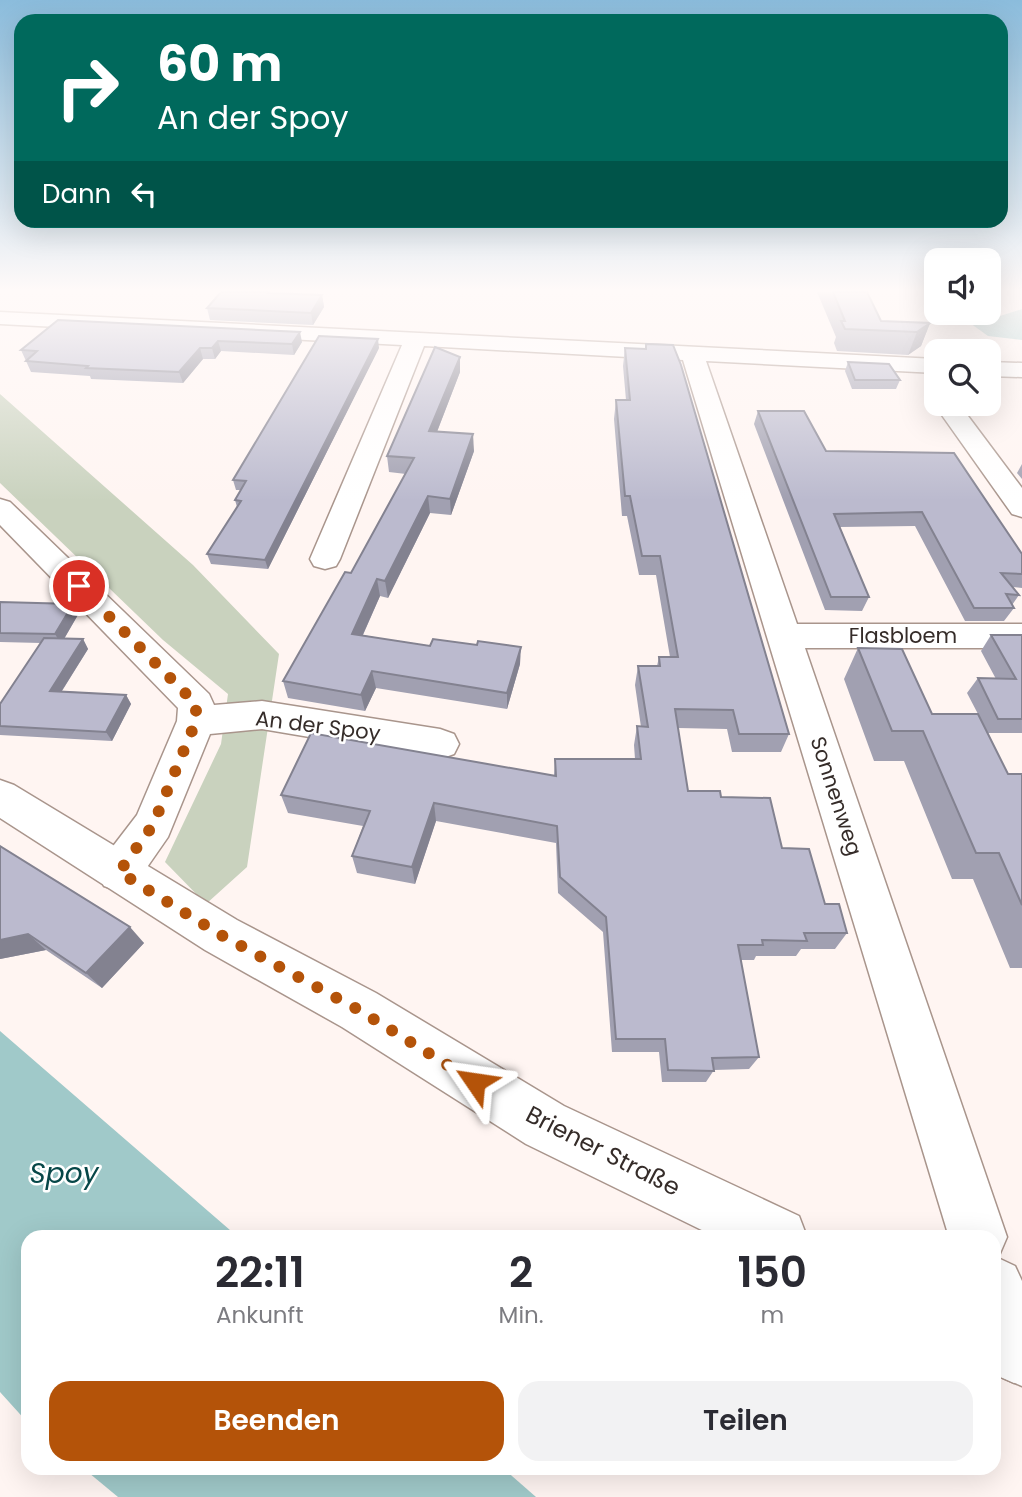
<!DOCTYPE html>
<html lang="de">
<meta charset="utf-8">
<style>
:root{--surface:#fff;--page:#f2f2f3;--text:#2b2b33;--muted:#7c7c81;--accent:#b45309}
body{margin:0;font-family:Poppins,sans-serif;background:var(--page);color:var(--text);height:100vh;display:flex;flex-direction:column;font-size:26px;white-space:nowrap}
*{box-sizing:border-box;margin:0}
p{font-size:23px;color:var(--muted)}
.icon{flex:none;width:38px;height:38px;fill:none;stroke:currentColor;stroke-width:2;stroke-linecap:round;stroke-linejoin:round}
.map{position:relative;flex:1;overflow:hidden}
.panel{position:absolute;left:21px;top:1230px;width:980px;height:245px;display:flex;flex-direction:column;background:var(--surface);border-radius:21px;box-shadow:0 7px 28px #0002}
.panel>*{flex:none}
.guide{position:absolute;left:14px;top:14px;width:994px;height:214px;border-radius:21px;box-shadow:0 7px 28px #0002;background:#00695c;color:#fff;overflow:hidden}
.buttons{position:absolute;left:924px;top:248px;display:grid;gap:14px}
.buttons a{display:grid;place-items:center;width:77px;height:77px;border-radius:14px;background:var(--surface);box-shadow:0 7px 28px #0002;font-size:35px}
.pin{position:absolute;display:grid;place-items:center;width:60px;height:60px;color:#fff;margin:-30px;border:4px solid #fff;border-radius:50%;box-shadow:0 2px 7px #0007}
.me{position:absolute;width:77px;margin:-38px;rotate:302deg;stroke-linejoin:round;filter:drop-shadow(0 0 5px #0008)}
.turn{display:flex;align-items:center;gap:24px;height:147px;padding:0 28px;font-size:32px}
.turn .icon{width:91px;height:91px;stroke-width:2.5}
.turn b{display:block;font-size:49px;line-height:60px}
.then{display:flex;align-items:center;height:66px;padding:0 28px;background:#0003;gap:14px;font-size:26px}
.eta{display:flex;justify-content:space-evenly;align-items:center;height:119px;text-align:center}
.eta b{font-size:42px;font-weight:600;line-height:49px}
.action{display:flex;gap:14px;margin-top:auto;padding:14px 28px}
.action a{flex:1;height:80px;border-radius:21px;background:var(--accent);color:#fff;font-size:28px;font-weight:600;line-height:80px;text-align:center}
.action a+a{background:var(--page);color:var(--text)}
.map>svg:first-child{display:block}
</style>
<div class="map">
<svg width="1022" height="1497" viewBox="0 0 1022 1497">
<rect width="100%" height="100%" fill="#fff5f2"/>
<!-- green -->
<polygon fill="#c9d2be" points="0,394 193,565 279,654 247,867 206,904 165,862 221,744 228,694 163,640 0,483"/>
<!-- water -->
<g fill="#a0c9c9">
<polygon points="1022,309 1022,340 988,336 970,323 973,316 997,317"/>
<polygon points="0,1031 238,1237 28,1237 28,1423 0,1392"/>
<polygon points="83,1468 503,1468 536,1497 118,1497"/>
</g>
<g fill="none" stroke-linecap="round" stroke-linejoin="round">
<defs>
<g id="street">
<polygon points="0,312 936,359 936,373 706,361 797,624 1022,624 1022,648 805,648 1007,1237 998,1258 1015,1266 1022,1281 1022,1379 1014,1383 994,1374 994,1237 949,1237 683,360 424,346 340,559 336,566 325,569 314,566 310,559 402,345 0,324"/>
<polygon points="989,362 1022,363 1022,377 989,376"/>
<polygon points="936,400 936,404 959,404 1022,488 1022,517 1012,514 934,404"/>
<polygon points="0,499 10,502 209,694 214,705 262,701 440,729 454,734 459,744 454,754 440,759 262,729 210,734 168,837 134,886 119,891 104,886 97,872 104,858 137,815 177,721 178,708 0,525"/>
</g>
<g id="secondary">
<polygon points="0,780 14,785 237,920 376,993 564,1106 799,1216 807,1237 716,1237 526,1144 342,1027 205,950 0,818"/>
<polygon points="994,1310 1022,1321 1022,1386 994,1374"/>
</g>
</defs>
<!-- street casing -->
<use href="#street" stroke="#a9958c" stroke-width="3"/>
<!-- secondary casing -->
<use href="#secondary" stroke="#a9958c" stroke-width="3"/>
<!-- street -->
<use href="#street" fill="#fff" fill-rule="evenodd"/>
<!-- secondary -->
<use href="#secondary" fill="#fff" fill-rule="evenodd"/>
</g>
<!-- wall -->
<g fill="#a1a0b1">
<polygon points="817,292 867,292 881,321 930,323 921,346 908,355 837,351 834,343 836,337"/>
<polygon points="275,293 322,295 324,307 313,325 210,320 207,308"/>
<polygon points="58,320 302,342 294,355 221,351 215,359 203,359 183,383 91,379 90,376 31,372 21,350"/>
<polygon points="646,344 789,734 781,752 732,752 727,729 678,728 688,791 721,797 782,848 847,933 835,949 801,949 796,956 756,956 754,960 741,960 759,1057 749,1069 714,1070 706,1082 662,1082 659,1052 612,1052 603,932 558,893 556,843 436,821 415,884 357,873 352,856 363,826 288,813 281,795 554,775 555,759 635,759 634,745 637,726 641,727 635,685 638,666 657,666 659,657 670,657 656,575 639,575 627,516 622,516 614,419 616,400 626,400 623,366 625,348 645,349"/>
<polygon points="379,348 268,569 211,564 207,554 237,507 235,500 241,490 236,490 233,480"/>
<polygon points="460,357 460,372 437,432 474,451 451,515 430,513 388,598 380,596 363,635 520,664 507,709 376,688 365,711 288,698 283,681 351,573 406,474 389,472 387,456"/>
<polygon points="848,362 900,380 896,389 852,389 845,371"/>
<polygon points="758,411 826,451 1022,554 1022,588 1013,587 1019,595 1012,605 1014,608 1004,621 965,621 915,526 840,527 869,597 862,611 825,610 754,424"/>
<polygon points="1022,464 1022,479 1017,473"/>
<polygon points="0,602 79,613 64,639 83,639 88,649 62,691 126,695 131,704 112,741 0,735 0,704 41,643 0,642"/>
<polygon points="991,635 1022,635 1022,733 988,733 1008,774 1022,774 1022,968 1010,968 973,879 952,879 904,761 874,761 844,679 858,648 932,714 978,714 967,693 978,678 996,679 981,651"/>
<polygon points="0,846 144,943 102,988 46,950 0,959"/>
</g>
<!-- shaded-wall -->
<g fill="#838290">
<polygon points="322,295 324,307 313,325 311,313"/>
<polygon points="930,323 921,346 908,355 917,332"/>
<polygon points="300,332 302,342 294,355 292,344"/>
<polygon points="378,339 379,348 268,569 265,560"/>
<polygon points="218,341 221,351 215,359 212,348"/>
<polygon points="200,348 203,359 183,383 179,372"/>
<polygon points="460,357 460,372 431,447 429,431"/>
<polygon points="473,434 474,451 451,515 450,499"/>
<polygon points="428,496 430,513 388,598 385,581"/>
<polygon points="377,579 380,596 356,650 352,634"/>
<polygon points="73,604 79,613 61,644 55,634"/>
<polygon points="83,639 88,649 56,700 50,691"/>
<polygon points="521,647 520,664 507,709 507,693"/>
<polygon points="372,671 376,688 365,711 361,695"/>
<polygon points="126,695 131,704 112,741 106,732"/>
<polygon points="434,803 436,821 415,884 412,867"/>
<polygon points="130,927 144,943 102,988 86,973"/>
<polygon points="28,934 46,950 0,959 0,940"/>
</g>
<!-- building -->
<g fill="#bbbace" stroke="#838290" stroke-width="2">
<polygon points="221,292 269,292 268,293 322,295 311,313 207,308"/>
<polygon points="833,292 867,292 881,321 930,323 917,332 845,329 841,321 845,321"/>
<polygon points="58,320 300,332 292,344 218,341 212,348 200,348 179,372 86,368 88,366 26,361 37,351 21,350"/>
<polygon points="319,336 378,339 265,560 207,554 241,501 235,500 246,481 233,480"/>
<polygon points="646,344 673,345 681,365 789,734 739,734 733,710 675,709 688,791 720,791 721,797 770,798 782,848 809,849 825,904 839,904 847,933 804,933 807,941 762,940 763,945 738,945 759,1057 712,1058 714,1071 668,1070 665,1039 616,1039 606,917 560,877 557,826 434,803 412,867 352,856 370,811 281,795 311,733 556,776 555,759 641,759 637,726 648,727 638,666 660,666 659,657 678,657 660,556 642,556 630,496 625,496 616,400 630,400 625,348 646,349"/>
<polygon points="435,347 460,357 429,431 473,434 450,499 428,496 385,581 377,579 352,634 430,646 433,639 477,645 478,641 521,647 507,693 372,671 361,695 283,681 345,572 351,573 414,458 387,456"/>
<polygon points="848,362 889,364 900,380 855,380"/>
<polygon points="758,411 804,411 826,451 954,453 1022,554 1022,574 1001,573 1019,595 1006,594 1014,608 974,608 922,512 834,514 869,597 831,597"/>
<polygon points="0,602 73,604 55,634 0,633"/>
<polygon points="991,635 1022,635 1022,719 998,719 978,678 1016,679"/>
<polygon points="44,638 83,639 50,691 126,695 106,732 0,726 0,704"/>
<polygon points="858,648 902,649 932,714 978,714 1008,774 1022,774 1022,905 999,853 976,853 923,731 892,731"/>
<polygon points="0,846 130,927 86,973 28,934 0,940"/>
</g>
<!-- sky -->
<linearGradient id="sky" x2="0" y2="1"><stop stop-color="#8bbcdc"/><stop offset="0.58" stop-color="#fffaf9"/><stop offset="1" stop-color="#fffaf9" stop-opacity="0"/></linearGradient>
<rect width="1022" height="501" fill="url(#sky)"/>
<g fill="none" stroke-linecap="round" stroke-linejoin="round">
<!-- route -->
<polyline stroke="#b45309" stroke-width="12" stroke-dasharray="0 21.6" points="79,586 196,704 196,721 153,825 119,872 221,935 359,1010 475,1082"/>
</g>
<g text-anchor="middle" stroke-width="5" stroke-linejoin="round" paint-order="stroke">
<!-- street labels -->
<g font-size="21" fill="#352c29" stroke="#fff">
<text x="903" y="643">Flasbloem</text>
<text transform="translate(318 726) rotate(7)" y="7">An der Spoy</text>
<text transform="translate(836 796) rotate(72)" y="7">Sonnenweg</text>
</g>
<!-- near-street labels -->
<g font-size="24" fill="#352c29" stroke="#fff">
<text transform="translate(603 1151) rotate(27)" y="8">Briener Straße</text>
</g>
<!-- near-water labels -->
<g font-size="28" font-style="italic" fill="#074748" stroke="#fff">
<text x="64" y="1183">Spoy</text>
</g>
</g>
</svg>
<div class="buttons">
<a><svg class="icon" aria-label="sound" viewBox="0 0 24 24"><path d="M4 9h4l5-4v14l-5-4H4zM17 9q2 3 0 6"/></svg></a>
<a><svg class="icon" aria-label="search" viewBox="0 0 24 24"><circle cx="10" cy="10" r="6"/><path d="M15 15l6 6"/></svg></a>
</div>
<div class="pin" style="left:79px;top:586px;background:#d93025"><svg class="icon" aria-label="arrive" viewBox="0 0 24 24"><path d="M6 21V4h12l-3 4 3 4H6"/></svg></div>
<svg class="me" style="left:475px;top:1082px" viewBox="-20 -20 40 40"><path d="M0-17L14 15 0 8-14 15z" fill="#b45309" stroke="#fff" stroke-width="4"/></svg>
<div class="guide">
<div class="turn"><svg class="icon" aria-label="right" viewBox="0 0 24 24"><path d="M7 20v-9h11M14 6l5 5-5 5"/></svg><div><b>60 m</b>An der Spoy</div></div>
<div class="then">Dann<svg class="icon" aria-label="left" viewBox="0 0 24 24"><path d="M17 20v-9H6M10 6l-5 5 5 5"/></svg></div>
</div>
<section class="panel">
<div class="eta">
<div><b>22:11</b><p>Ankunft</p></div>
<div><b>2</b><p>Min.</p></div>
<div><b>150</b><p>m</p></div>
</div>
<div class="action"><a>Beenden</a><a>Teilen</a></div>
</section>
</div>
